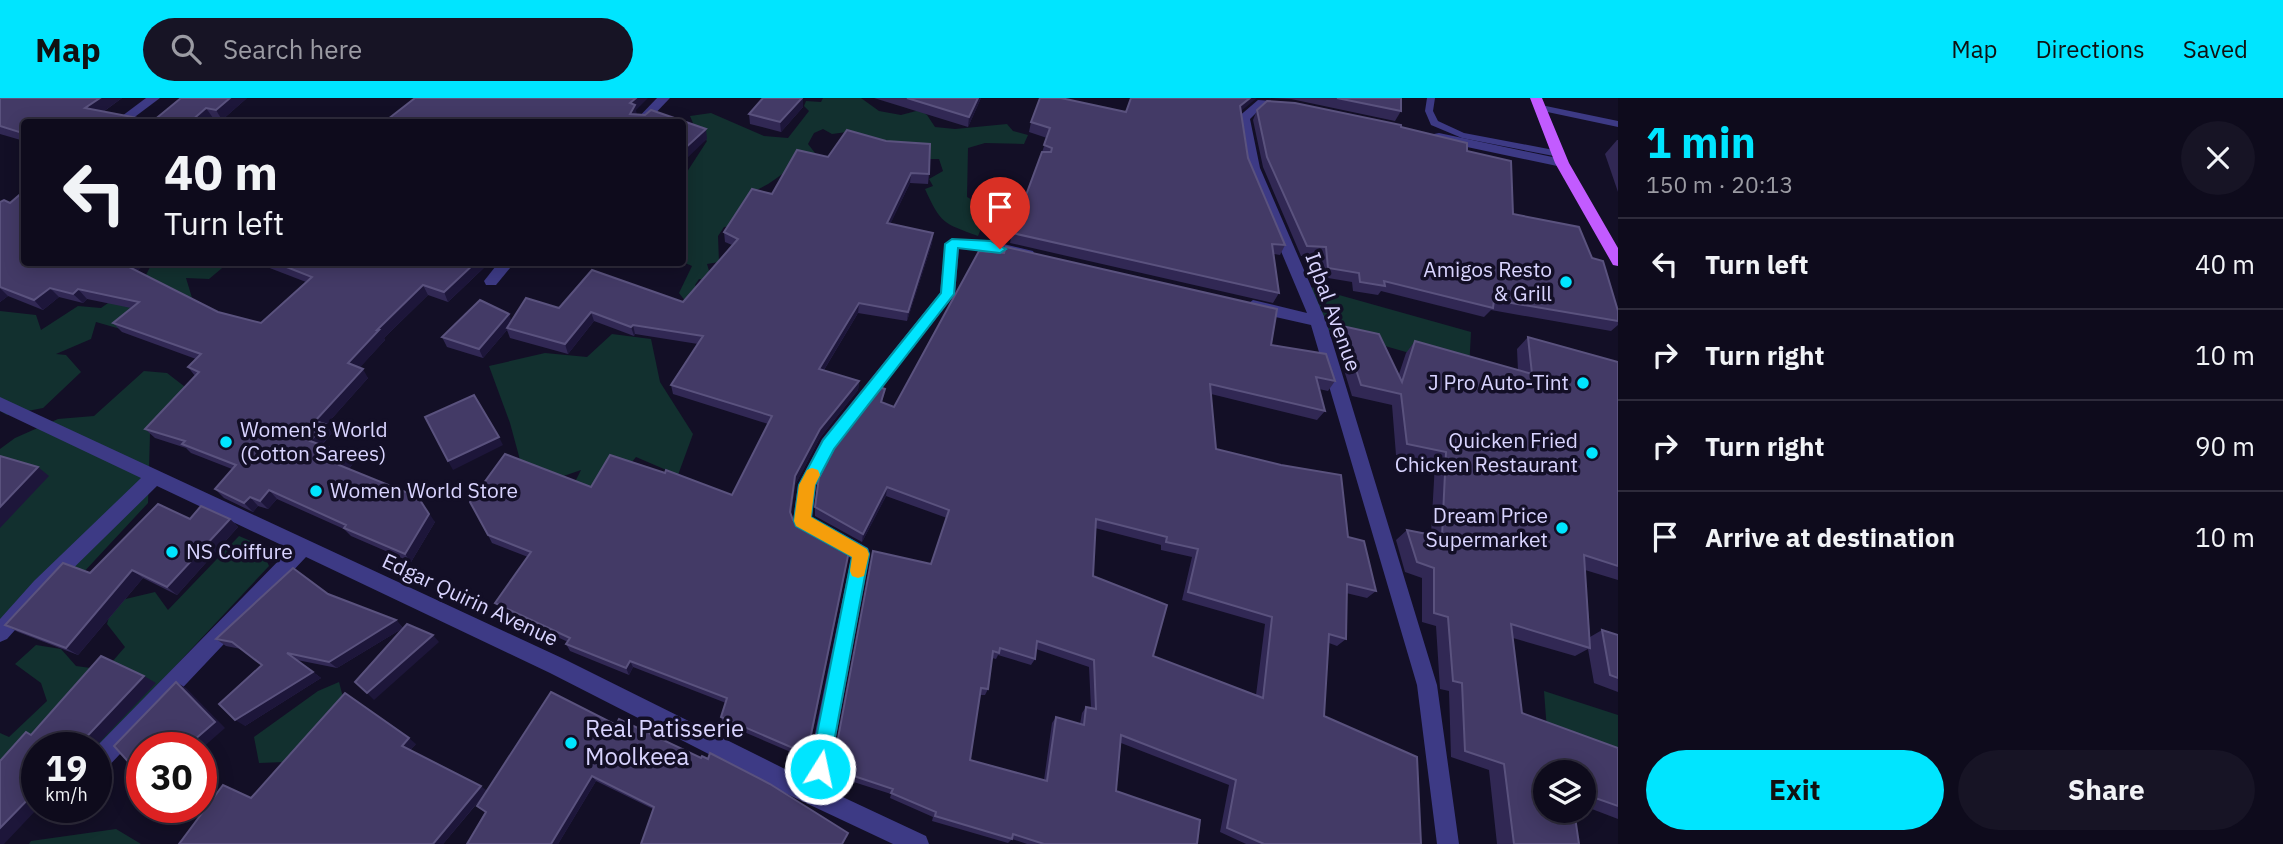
<!DOCTYPE html>
<meta charset="utf-8">
<style>
:root{--surface:#0e0b1c;--page:#171425;--text:#f1f3f6;--muted:#9b9ba3;--line:#2e2b3b;--accent:#00e5ff}
body{margin:0;font-family:"IBM Plex Sans",sans-serif;background:var(--page);color:var(--text);height:100vh;display:flex;flex-direction:column;font-size:26px;white-space:nowrap}
*{box-sizing:border-box;margin:0}
p{font-size:23px;color:var(--muted)}
.icon{flex:none;width:38px;height:38px;fill:none;stroke:currentColor;stroke-width:2;stroke-linecap:round;stroke-linejoin:round}
.map{position:relative;flex:1;overflow:hidden}
.details{display:flex;flex-direction:column;background:var(--surface);width:665px}
.details>*{flex:none}
.top-card{position:absolute;left:21px;top:21px;width:665px;height:147px;border-radius:7px;box-shadow:0 4px 18px #0003,0 0 0 2px var(--line);background:#0e0b1c;color:var(--text);overflow:hidden}
.fabs{position:absolute;left:1533px;top:662px;display:grid;gap:14px}
.fabs a{display:grid;place-items:center;width:63px;height:63px;border-radius:50%;background:var(--surface);box-shadow:0 4px 18px #0003,0 0 0 2px var(--line);font-size:35px}
.speed{position:absolute;left:21px;top:634px;display:flex;gap:14px;font-size:35px;font-weight:700;text-align:center}
.speed>*{display:grid;place-content:center;width:91px;height:91px;border-radius:50%;background:var(--surface);box-shadow:0 4px 18px #0003,0 0 0 2px var(--line);line-height:1}
.speed small{font-size:18px;font-weight:400}
.speed .limit{border:10px solid #d22;background:#fff;color:#111}
.pin{position:absolute;display:grid;place-items:center;width:60px;height:60px;color:#fff;margin:-72px -30px;border-radius:50% 50% 50% 0;rotate:-45deg;box-shadow:0 0 7px #0007}
.pin .icon{rotate:45deg}
.me{position:absolute;width:77px;margin:-38px;rotate:10deg;stroke-linejoin:round;filter:drop-shadow(0 0 5px #0008)}
.turn{display:flex;align-items:center;gap:24px;height:147px;padding:0 28px;font-size:32px}
.turn .icon{width:91px;height:91px;stroke-width:2.5}
.turn b{display:block;font-size:49px;line-height:60px}
.round{display:grid;place-items:center;flex:none;width:74px;height:74px;border-radius:37px;background:var(--page)}
.summary{display:flex;align-items:center;justify-content:space-between;height:119px;padding:0 28px}
h1{font-size:42px;font-weight:700;line-height:52px;color:var(--accent)}
.action{display:flex;gap:14px;margin-top:auto;padding:14px 28px}
.action a{flex:1;height:80px;border-radius:42px;background:var(--accent);color:#111;font-size:28px;font-weight:700;line-height:80px;text-align:center}
.action a+a{background:var(--page);color:var(--text)}
ul{padding:0;list-style:none}
li{display:flex;align-items:center;gap:21px;height:91px;padding:0 28px;border-top:2px solid var(--line)}
li div{flex:1}
li b{display:block;font-size:26px}
li em{font-style:normal}
header{display:flex;align-items:center;gap:42px;box-sizing:border-box;height:98px;padding:0 35px;background:var(--accent);color:#111}
header strong{font-size:33px}
nav{display:flex;gap:38px;margin-inline-start:auto;font-size:24px}
.search{width:490px;height:63px;background:var(--page);display:flex;align-items:center;gap:18px;box-sizing:border-box;padding:0 24px;border-radius:38px;color:var(--muted);font-size:26px}
main{display:flex;flex:1;min-height:0}
.map>svg:first-child{display:block}
</style>
<header>
<strong>Map</strong>
<div class="search"><svg class="icon" aria-label="search" viewBox="0 0 24 24"><circle cx="10" cy="10" r="6"/><path d="M15 15l6 6"/></svg>Search here</div>
<nav><a>Map</a><a>Directions</a><a>Saved</a></nav>
</header>
<main>
<div class="map">
<svg width="1618" height="746" viewBox="0 0 1618 746">
<rect width="100%" height="100%" fill="#130f26"/>
<!-- green -->
<g fill="#12302f">
<path d="M823,0H861L879,13L901,17L920,12L927,17L935,29L955,31L1007,26L1013,33L1028,37L1024,46L985,45L968,50L967,99L989,111L978,138C943,125 941,126 925,91L933,88L929,81L943,73L939,61H930L847,34L832,36L823,31L814,35L808,46L815,55C803,71 797,64 786,73C774,83 764,89 750,95L743,127L724,129L718,138L719,164L707,166L710,176L705,182L699,181L695,187L699,193L686,204L679,195L692,168L683,164V80L707,43L695,30L690,18L711,15L764,38L788,40L809,13L804,8L806,3L821,4Z"/>
<polygon points="152,165 228,165 209,181 186,180 196,213 124,232 96,224 91,241 56,256 66,257 81,274 43,310 7,317 0,313 0,213 36,217 41,232 78,208 101,210 145,179"/>
<polygon points="1307,188 1471,234 1469,272 1322,230"/>
<polygon points="612,236 651,241 660,284 693,336 678,377 636,359 593,411 564,406 581,372 552,382 523,373 510,325 489,268 545,255 587,259"/>
<polygon points="144,273 167,275 189,292 150,336 148,405 68,491 0,543 0,351 15,340 58,321 94,318"/>
<polygon points="239,438 260,447 269,468 96,653 96,649 84,649 54,632 0,682 0,635 9,639 47,603 41,585 15,566 36,547 61,551 76,568 105,572 125,549 107,526 113,504 155,494 168,512"/>
<polygon points="339,584 349,622 333,645 299,646 285,664 259,665 254,639 318,593"/>
<polygon points="1544,593 1618,617 1618,665 1547,633"/>
<polygon points="116,731 141,746 29,746 31,743"/>
</g>
<g fill="none" stroke-linecap="round" stroke-linejoin="round">
<!-- lane -->
<g fill="#3d3a85" fill-rule="evenodd">
<polygon points="1427,0 1435,0 1433,13 1438,23 1464,35 1559,53 1564,56 1559,59 1462,40 1431,27 1425,13"/>
<polygon points="1541,7 1618,23 1618,29 1538,12 1537,10"/>
</g>
<!-- street -->
<g fill="#3d3a85" fill-rule="evenodd">
<polygon points="146,0 160,0 128,24 114,24"/>
<polygon points="657,0 670,0 647,24 634,24"/>
<polygon points="1258,2 1285,4 1291,8 1285,12 1261,10 1250,21 1260,70 1326,223 1437,587 1459,746 1437,746 1417,587 1311,227 1253,214 1245,208 1253,202 1307,215 1246,70 1237,20"/>
<polygon points="1439,35 1562,61 1569,65 1562,69 1434,42 1434,36"/>
<polygon points="952,141 991,143 1033,153 1035,157 1028,162 991,153 959,151 955,196 834,351 816,387 812,419 868,450 870,456 830,671 817,687 926,738 929,746 893,746 791,698 550,575 306,459 104,673 96,676 96,649 290,451 157,388 48,495 7,541 0,544 0,521 34,483 141,380 0,313 0,299 564,561 797,677 809,665 851,460 796,429 793,423 798,387 822,341 940,195 945,146"/>
<polygon points="499,164 515,164 496,187 486,187 484,183"/>
</g>
<!-- primary -->
<polygon fill="#c25bff" fill-rule="evenodd" points="1530,0 1542,0 1569,65 1618,150 1618,168 1613,167 1555,65"/>
</g>
<!-- wall -->
<g fill="#312854" fill-rule="evenodd">
<polygon points="0,0 122,0 103,14 153,23 247,0 222,22 213,20 208,24 24,24 24,43 0,36"/>
<polygon points="763,0 803,0 803,9 781,34 750,26 749,16"/>
<polygon points="874,0 981,0 968,29"/>
<polygon points="1268,0 1401,0 1401,13 1395,23 1291,1"/>
<polygon points="1257,12 1401,29 1467,53 1513,116 1592,160 1618,213 1618,227 1611,233 1491,212 1484,219 1381,193 1378,197 1353,193 1352,184 1322,179 1320,159 1301,158 1263,69 1253,22"/>
<polygon points="1126,14 1241,14 1248,60 1285,147 1280,157 1274,156 1279,195 1273,205 1010,145 1012,135 1042,54 1047,40 1029,34 1031,24"/>
<polygon points="1617,42 1618,42 1618,94 1605,56"/>
<polygon points="828,59 929,76 928,86 910,85 890,126 933,135 932,145 907,223 858,215 824,272 859,283 858,292 820,340 795,387 791,417 793,422 848,461 807,661 723,625 721,619 726,605 633,569 629,577 570,553 566,546 568,544 500,512 495,505 528,459 492,445 488,437 591,389 732,397 768,326 673,296 671,287 698,246 635,236 634,238 594,223 568,256 510,240 507,232 483,260 447,249 442,239 559,210 683,204 732,147 725,144 724,134 772,96"/>
<polygon points="0,104 10,105 24,164 146,164 146,165 137,173 218,214 261,225 306,184 254,164 490,164 448,204 428,197 384,240 385,242 359,270 368,280 326,327 332,335 322,347 354,364 349,371 435,424 411,464 351,438 344,431 277,401 268,411 258,408 253,414 224,400 215,391 232,371 191,355 186,350 155,340 145,331 195,278 188,269 196,261 122,234 113,225 131,210 87,201 83,205 59,199 43,212 8,198 0,204"/>
<polygon points="1342,228 1399,276 1406,255 1415,243 1518,273 1517,251 1528,239 1618,264 1618,482 1585,472 1590,539 1602,532 1618,537 1618,594 1594,585 1588,551 1575,558 1513,540 1522,615 1618,650 1618,721 1584,708 1584,674 1545,674 1579,746 1497,746 1489,672 1451,659 1449,593 1440,591 1436,528 1422,524 1422,480 1405,474 1396,442 1407,432 1431,436 1435,365 1396,357 1392,307 1352,298 1334,239"/>
<path d="M1271,247L1335,283L1328,293L1319,291L1325,313L1317,322L1211,296L1216,351L1348,439L1376,493L1367,500L1346,495V541L1337,548L1329,545L1324,618L1421,746H1246L1220,734L1229,687L1121,645L1116,693L1197,746H1027L1012,741L1008,745L932,723L933,719L890,700L891,696L835,678L836,673L832,672L833,667L931,466L947,420L886,398L862,444L815,418V409L885,291L882,304L894,309ZM1095,430L1161,447V452L1192,459L1182,502L1265,526L1256,597L1153,558L1093,478ZM1036,551L1089,569L1091,610L1086,609L1082,615L1080,626L1056,619L1052,625L1044,682L970,662L980,597H985L988,591L992,560L996,561L998,557L1031,567L1035,561Z"/>
<polygon points="190,421 230,421 238,429 177,497 143,480 78,557 18,534 5,527 90,475"/>
<polygon points="396,522 403,530 337,570 297,562 321,580 245,628 262,567 241,551 226,548 216,541"/>
<polygon points="616,627 848,739 653,711 596,683 558,746 467,746 485,714 485,696 443,746 179,746 251,700 416,646 410,652 487,693"/>
</g>
<!-- shaded-wall -->
<g fill="#1d163a">
<polygon points="100,0 122,0 93,21 85,10"/>
<polygon points="230,0 247,0 222,22 216,12"/>
<polygon points="636,0 648,0 636,12 637,17 632,24 630,5"/>
<polygon points="802,0 803,0 803,9 781,34 780,24"/>
<polygon points="978,0 981,0 968,29 969,19"/>
<polygon points="1250,0 1257,0 1235,18 1240,8"/>
<polygon points="206,10 213,20 208,24 190,24"/>
<polygon points="24,30 24,40 19,34"/>
<polygon points="706,31 707,41 682,65 682,53"/>
<polygon points="911,75 910,85 886,135 887,125"/>
<polygon points="933,135 932,145 907,223 908,214"/>
<polygon points="128,164 146,164 146,165 133,177 125,167"/>
<polygon points="476,164 490,164 448,204 444,194"/>
<polygon points="423,187 428,197 384,240 385,242 355,275 348,265 377,232"/>
<polygon points="0,190 8,198 0,204"/>
<polygon points="50,190 59,199 43,212 34,202"/>
<polygon points="78,191 87,201 83,205 73,196"/>
<polygon points="859,205 858,215 819,280 819,271"/>
<polygon points="591,214 594,223 568,256 565,246"/>
<polygon points="509,216 513,226 507,230 507,232 483,260 479,251"/>
<polygon points="633,227 635,236 634,238 631,229"/>
<polygon points="363,271 368,280 326,327 332,335 317,352 310,343 315,323"/>
<polygon points="859,283 858,292 820,340 795,387 790,423 790,414 795,378 820,331"/>
<polygon points="499,339 503,347 453,372 448,363"/>
<polygon points="347,356 354,364 345,376 339,367"/>
<polygon points="38,369 49,378 0,430 0,409"/>
<polygon points="887,389 886,398 862,444 863,436"/>
<polygon points="269,392 277,401 268,411 260,403"/>
<polygon points="250,399 258,408 253,414 244,405"/>
<polygon points="418,399 435,424 411,464 405,456"/>
<polygon points="230,421 238,429 177,497 167,489"/>
<polygon points="849,453 848,461 807,661 807,656"/>
<polygon points="132,472 143,480 78,557 66,550"/>
<polygon points="396,522 403,530 337,570 329,564"/>
<polygon points="433,537 439,544 374,602 367,595"/>
<polygon points="630,563 633,569 629,577 626,570"/>
<polygon points="313,574 321,580 245,628 235,622"/>
<polygon points="144,578 156,585 95,649 77,649"/>
<polygon points="176,584 186,590 225,630 201,651 201,649 186,649"/>
<polygon points="409,640 416,646 409,653 402,648"/>
<polygon points="592,678 596,683 558,746 551,746"/>
<polygon points="481,688 487,693 443,746 433,746"/>
<polygon points="37,692 37,709 39,709 4,746 0,746 0,730"/>
</g>
<!-- building -->
<g fill="#433a66" stroke="#5a527e" stroke-width="2" fill-rule="evenodd">
<polygon points="0,0 100,0 85,10 153,23 181,0 230,0 216,12 206,10 190,24 24,24 24,30 19,34 0,28"/>
<polygon points="415,0 636,0 630,5 635,7 630,16 645,17 651,12 706,31 682,53 682,24 398,24 388,21"/>
<polygon points="763,0 802,0 780,24 749,16"/>
<polygon points="907,0 978,0 969,19"/>
<polygon points="1040,0 1061,0 1126,14 1131,0 1250,0 1240,8 1248,60 1285,147 1272,146 1279,195 1012,135 1042,54 1051,54 1052,50 1044,47 1050,30 1031,24"/>
<polygon points="1337,0 1401,0 1401,13"/>
<polygon points="1267,3 1295,5 1401,27 1401,29 1467,45 1467,53 1511,63 1513,116 1579,129 1592,160 1603,163 1618,213 1618,223 1494,202 1493,210 1384,183 1385,188 1360,184 1359,175 1328,170 1326,149 1307,148 1267,59 1257,12"/>
<polygon points="847,32 886,43 930,46 929,76 911,75 887,125 933,135 908,214 859,205 819,271 859,283 820,331 795,378 790,414 793,422 849,453 807,656 721,619 727,600 630,563 626,570 566,546 570,540 495,505 531,454 488,437 470,404 505,356 591,389 610,357 665,375 666,372 732,397 772,318 671,287 703,238 633,227 631,229 591,214 565,246 507,230 526,200 559,210 592,172 683,204 738,141 724,134 752,91 772,96 797,52 828,59"/>
<polygon points="24,93 24,164 128,164 125,167 218,214 261,225 312,179 274,164 476,164 444,194 423,187 377,232 379,232 348,265 363,271 315,323 325,326 310,343 347,356 339,367 418,399 429,416 405,456 344,430 346,427 269,392 260,403 250,399 244,405 215,391 236,367 182,346 185,343 145,331 199,274 188,269 201,256 113,225 139,204 78,191 73,196 50,190 34,202 0,189 0,104 4,102 10,105"/>
<path d="M1006,149L1277,211L1271,247L1326,256L1335,283L1316,279L1325,313L1210,286L1216,351L1281,367L1341,377L1348,439L1364,443L1376,493L1347,486L1346,541L1329,536L1324,618L1417,659L1421,746H1264L1227,730L1236,682L1121,637L1116,693L1200,722L1197,746H1044L1013,736L1012,741L935,718L936,714L891,695L893,691L836,672L837,668L833,667L873,453L931,466L949,412L887,389L863,436L815,409L819,379L837,344L879,289L885,291L881,304L894,309L979,153L1004,155ZM1096,421L1167,439L1166,444L1198,451L1188,494L1272,519L1263,600L1153,558L1167,507L1093,478ZM1037,543L1094,562L1096,611L1086,609L1084,627L1056,619L1047,683L970,662L981,590L988,591L993,553L999,555L1000,550L1035,561Z"/>
<polygon points="480,202 509,216 479,251 442,239"/>
<polygon points="1342,228 1379,236 1402,284 1415,243 1532,276 1528,239 1618,264 1618,468 1584,457 1590,550 1511,526 1522,615 1618,650 1618,708 1584,696 1584,674 1545,674 1545,712 1574,712 1579,746 1514,746 1504,666 1465,653 1462,585 1453,583 1448,519 1434,515 1434,470 1417,464 1407,432 1442,439 1446,354 1407,346 1401,296 1361,287"/>
<polygon points="474,297 499,339 448,363 425,319"/>
<polygon points="0,358 38,369 0,409"/>
<polygon points="158,406 190,421 201,408 230,421 167,489 132,472 66,550 5,527 63,465 90,475"/>
<polygon points="293,470 328,496 396,522 329,564 287,555 313,574 235,622 219,606 262,567 232,544 216,541"/>
<polygon points="407,526 433,537 367,595 355,584"/>
<polygon points="1602,532 1618,537 1618,580 1610,577"/>
<polygon points="101,558 144,578 77,649 37,649 37,692 0,730 0,663 26,634 31,637"/>
<polygon points="176,584 215,624 186,649 142,649 142,679 114,648"/>
<polygon points="551,594 616,627 619,621 701,660 702,658 708,661 710,655 770,686 848,735 842,746 641,746 654,709 592,678 551,746 467,746 486,714 477,708"/>
<polygon points="345,595 409,640 402,648 481,688 433,746 179,746 223,687 251,700"/>
</g>
<!-- route -->
<polygon fill="#00e5ff" stroke="#0095a6" stroke-width="2" points="952,141 991,143 1006,151 1000,155 958,150 954,196 834,351 815,387 811,419 867,451 869,456 829,671 826,678 820,680 813,678 810,671 852,459 796,428 794,423 799,387 823,342 941,195 945,146"/>
<!-- slow -->
<polygon fill="#f59e0b" points="812,370 818,372 820,377 815,387 811,419 867,451 869,456 864,478 858,480 852,478 850,473 852,459 796,428 794,423 799,387 807,372"/>
<!-- markers -->
<g fill="#00e5ff" stroke="#130f26" stroke-width="2.5">
<circle cx="1566" cy="184" r="7"/>
<circle cx="1583" cy="285" r="7"/>
<circle cx="226" cy="344" r="7"/>
<circle cx="1592" cy="355" r="7"/>
<circle cx="316" cy="393" r="7"/>
<circle cx="1562" cy="430" r="7"/>
<circle cx="172" cy="454" r="7"/>
<circle cx="571" cy="645" r="7"/>
</g>
<g text-anchor="middle" stroke-width="7" stroke-linejoin="round" paint-order="stroke">
<!-- poi labels -->
<g font-size="21" fill="#d9d4ff" stroke="#130f26" text-anchor="end">
<text x="1552" y="179">Amigos Resto<tspan x="1552" dy="24">&amp; Grill</tspan></text>
<text x="1569" y="292">J Pro Auto-Tint</text>
<text x="240" y="339" text-anchor="start">Women's World<tspan x="240" dy="24">(Cotton Sarees)</tspan></text>
<text x="1578" y="350">Quicken Fried<tspan x="1578" dy="24">Chicken Restaurant</tspan></text>
<text x="330" y="400" text-anchor="start">Women World Store</text>
<text x="1548" y="425">Dream Price<tspan x="1548" dy="24">Supermarket</tspan></text>
<text x="186" y="461" text-anchor="start">NS Coiffure</text>
</g>
<!-- street labels -->
<g font-size="21" fill="#d9d4ff" stroke="#130f26">
<text transform="translate(1333 214) rotate(70)" y="7">Iqbal Avenue</text>
<text transform="translate(470 502) rotate(25)" y="7">Edgar Quirin Avenue</text>
</g>
<!-- near-poi labels -->
<g font-size="24" fill="#d9d4ff" stroke="#130f26" text-anchor="start">
<text x="585" y="639">Real Patisserie<tspan x="585" dy="28">Moolkeea</tspan></text>
</g>
</g>
</svg>
<div class="fabs">
<a><svg class="icon" aria-label="layers" viewBox="0 0 24 24"><path d="M12 4l9 5-9 5-9-5zM3 14l9 5 9-5"/></svg></a>
</div>
<div class="speed"><div>19<small>km/h</small></div><div class="limit">30</div></div>
<div class="pin" style="left:1000px;top:151px;background:#d93025"><svg class="icon" aria-label="arrive" viewBox="0 0 24 24"><path d="M6 21V4h12l-3 4 3 4H6"/></svg></div>
<svg class="me" style="left:820px;top:671px" viewBox="-20 -20 40 40"><circle r="17" fill="#00e5ff" stroke="#fff" stroke-width="3"/><path d="M0-11L8 9 0 5-8 9z" fill="#fff"/></svg>
<div class="top-card">
<div class="turn"><svg class="icon" aria-label="left" viewBox="0 0 24 24"><path d="M17 20v-9H6M10 6l-5 5 5 5"/></svg><div><b>40 m</b>Turn left</div></div>
</div>
</div>
<section class="details">
<div class="summary"><div><h1>1 min</h1><p>150 m · 20:13</p></div><a class="round"><svg class="icon" aria-label="close" viewBox="0 0 24 24"><path d="M6 6l12 12M18 6L6 18"/></svg></a></div>
<ul>
<li><svg class="icon" aria-label="left" viewBox="0 0 24 24"><path d="M17 20v-9H6M10 6l-5 5 5 5"/></svg><div><b>Turn left</b></div><em>40 m</em></li>
<li><svg class="icon" aria-label="right" viewBox="0 0 24 24"><path d="M7 20v-9h11M14 6l5 5-5 5"/></svg><div><b>Turn right</b></div><em>10 m</em></li>
<li><svg class="icon" aria-label="right" viewBox="0 0 24 24"><path d="M7 20v-9h11M14 6l5 5-5 5"/></svg><div><b>Turn right</b></div><em>90 m</em></li>
<li><svg class="icon" aria-label="arrive" viewBox="0 0 24 24"><path d="M6 21V4h12l-3 4 3 4H6"/></svg><div><b>Arrive at destination</b></div><em>10 m</em></li>
</ul>
<div class="action"><a>Exit</a><a>Share</a></div>
</section>
</main>
